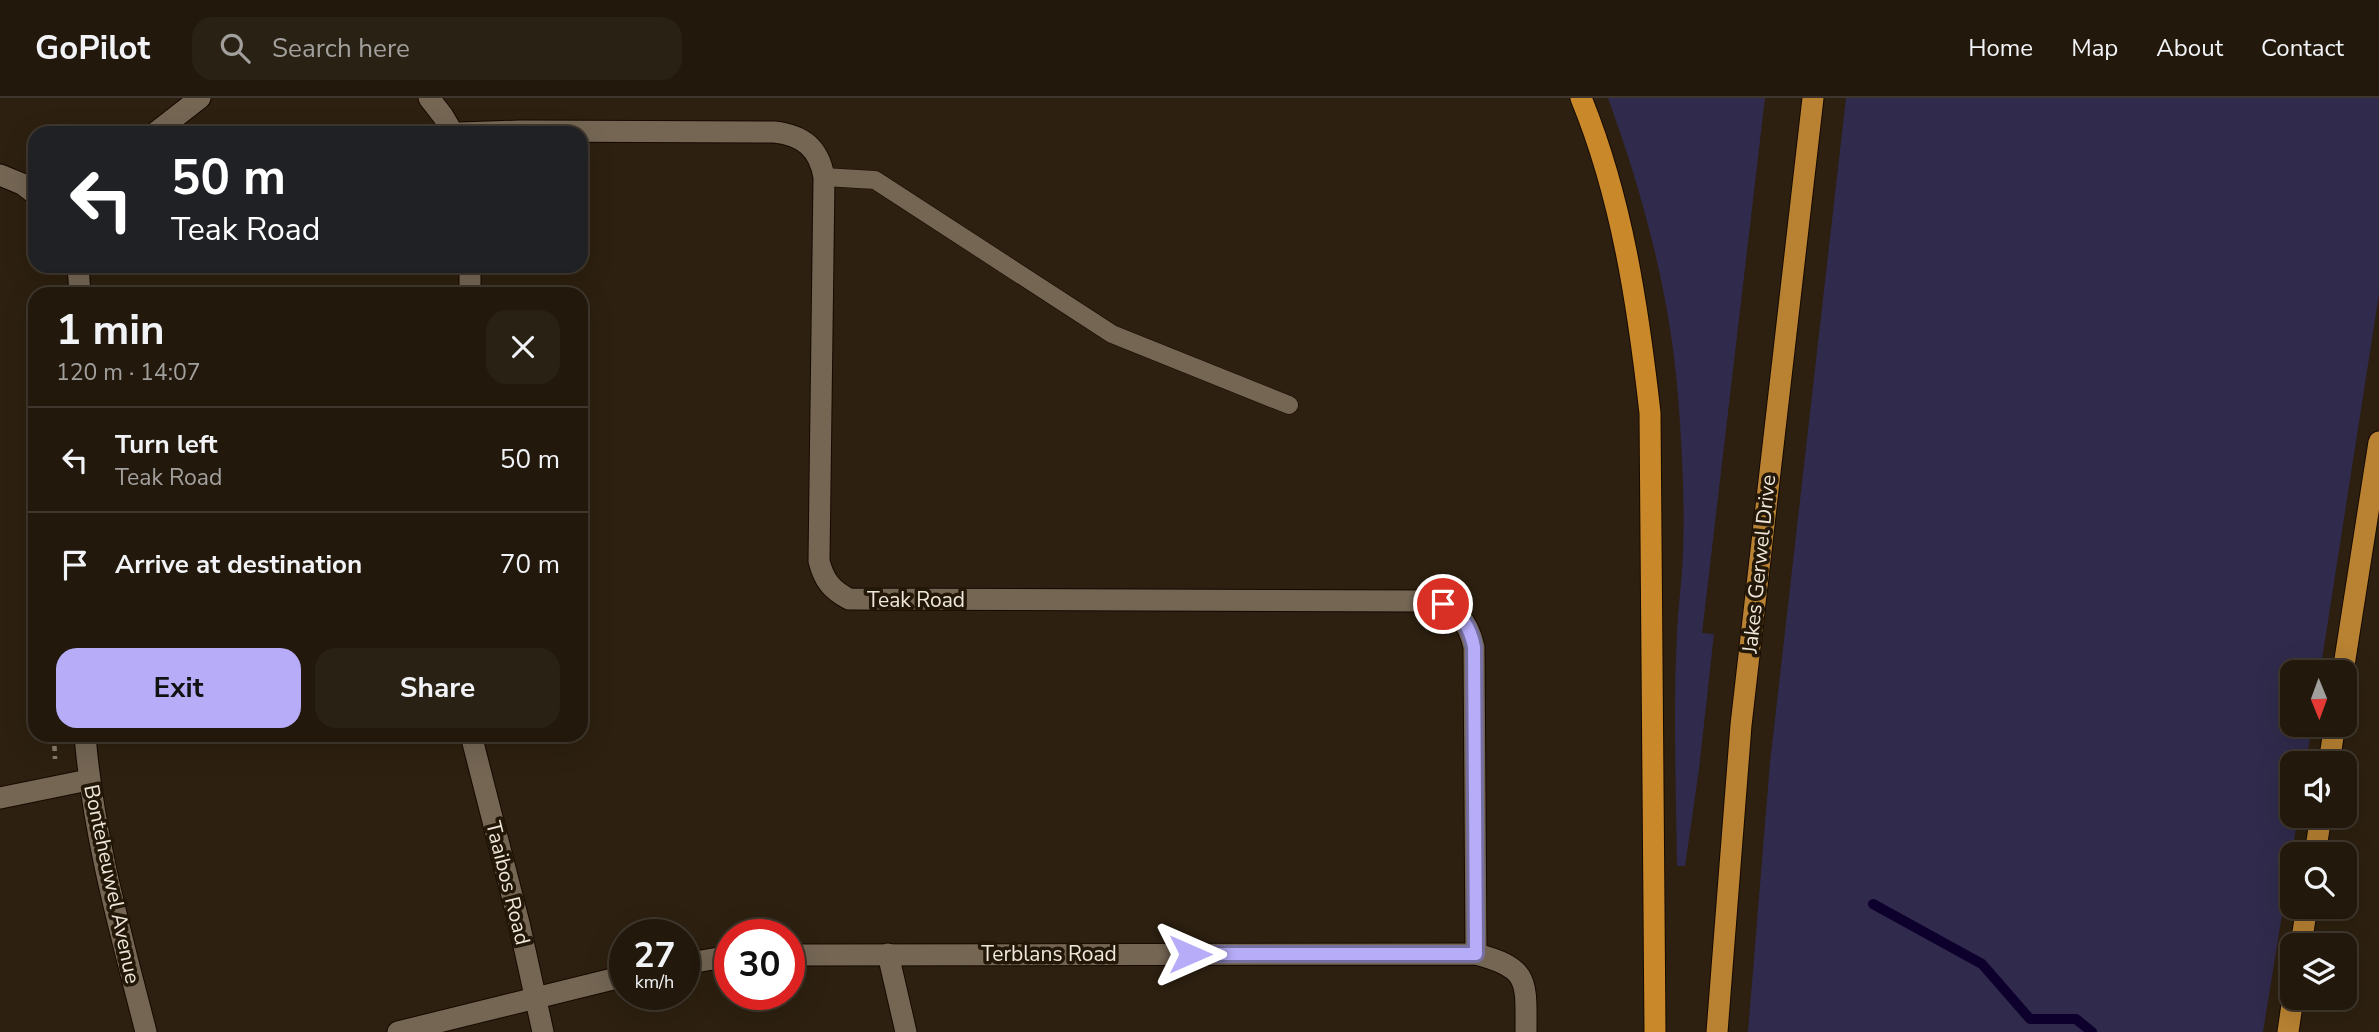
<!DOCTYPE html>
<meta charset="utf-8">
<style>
:root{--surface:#22180c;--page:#2a2115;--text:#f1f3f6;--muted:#a2a09d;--line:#3f372d;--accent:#b6acf8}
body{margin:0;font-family:"Nunito Sans",sans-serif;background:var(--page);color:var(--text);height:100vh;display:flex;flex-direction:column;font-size:26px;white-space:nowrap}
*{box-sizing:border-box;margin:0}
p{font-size:23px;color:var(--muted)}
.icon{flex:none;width:38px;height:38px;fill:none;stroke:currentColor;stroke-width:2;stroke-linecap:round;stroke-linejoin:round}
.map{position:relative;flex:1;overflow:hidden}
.details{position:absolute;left:28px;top:189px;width:560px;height:455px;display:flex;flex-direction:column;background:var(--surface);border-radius:21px;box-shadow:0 7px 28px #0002,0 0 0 2px var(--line)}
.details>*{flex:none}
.hud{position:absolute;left:28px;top:28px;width:560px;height:147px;border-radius:21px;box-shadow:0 7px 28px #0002,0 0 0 2px var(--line);background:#202124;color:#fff;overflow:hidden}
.needle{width:46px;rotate:179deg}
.tools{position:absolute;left:2280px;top:562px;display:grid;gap:14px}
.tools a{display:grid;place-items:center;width:77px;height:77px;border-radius:14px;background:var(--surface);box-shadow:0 7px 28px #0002,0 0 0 2px var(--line);font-size:35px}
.speed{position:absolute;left:609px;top:821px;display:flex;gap:14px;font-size:35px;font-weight:700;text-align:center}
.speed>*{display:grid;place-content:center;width:91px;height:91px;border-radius:50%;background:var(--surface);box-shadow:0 7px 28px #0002,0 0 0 2px var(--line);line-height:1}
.speed small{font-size:18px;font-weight:400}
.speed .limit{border:10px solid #d22;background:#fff;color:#111}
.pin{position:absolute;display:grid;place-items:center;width:60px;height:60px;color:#fff;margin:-30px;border:4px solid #fff;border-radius:50%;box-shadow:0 2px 7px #0007}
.me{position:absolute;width:77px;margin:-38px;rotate:90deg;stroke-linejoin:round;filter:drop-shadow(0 0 5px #0008)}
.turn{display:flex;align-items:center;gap:24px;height:147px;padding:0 28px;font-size:32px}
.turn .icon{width:91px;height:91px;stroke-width:2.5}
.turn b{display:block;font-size:49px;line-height:60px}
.round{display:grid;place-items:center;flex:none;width:74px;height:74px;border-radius:21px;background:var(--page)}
.summary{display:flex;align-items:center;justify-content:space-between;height:119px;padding:0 28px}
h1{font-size:42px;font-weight:700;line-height:52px}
.button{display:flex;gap:14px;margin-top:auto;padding:14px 28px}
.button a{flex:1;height:80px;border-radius:21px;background:var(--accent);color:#111;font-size:28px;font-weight:700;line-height:80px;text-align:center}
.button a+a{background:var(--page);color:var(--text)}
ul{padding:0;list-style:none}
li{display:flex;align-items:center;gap:21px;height:105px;padding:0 28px;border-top:2px solid var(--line)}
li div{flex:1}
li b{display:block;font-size:26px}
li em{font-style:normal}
header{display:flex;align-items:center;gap:42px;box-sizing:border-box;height:98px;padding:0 35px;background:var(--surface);border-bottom:2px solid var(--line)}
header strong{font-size:33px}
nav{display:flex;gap:38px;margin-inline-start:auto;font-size:24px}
.search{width:490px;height:63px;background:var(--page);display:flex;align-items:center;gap:18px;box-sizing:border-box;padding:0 24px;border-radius:21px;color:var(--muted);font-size:26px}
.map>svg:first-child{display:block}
</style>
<header>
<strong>GoPilot</strong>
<div class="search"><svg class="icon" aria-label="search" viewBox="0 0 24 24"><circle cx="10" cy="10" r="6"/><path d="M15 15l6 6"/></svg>Search here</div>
<nav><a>Home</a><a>Map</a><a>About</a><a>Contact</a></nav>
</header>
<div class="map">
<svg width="2379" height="934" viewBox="0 0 2379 934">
<rect width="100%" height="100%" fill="#2d2010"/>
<!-- green -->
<g fill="#302b4c">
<path d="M1608,0H1765L1702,535L1714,536L1699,671L1685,768H1677C1676,691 1673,612 1677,535C1678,509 1682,483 1683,456C1685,403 1682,350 1678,298C1670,196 1643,96 1608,0Z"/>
<polygon points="1846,0 2379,0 2379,196 2320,574 2292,574 2292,626 2312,627 2306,665 2292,665 2292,718 2298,718 2263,934 1748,934 1770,665"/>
</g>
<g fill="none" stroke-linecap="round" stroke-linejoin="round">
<!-- stream -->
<polyline stroke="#0e002d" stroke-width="10" points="1873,806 1982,866 2030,921 2076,921 2092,934"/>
<defs>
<polyline id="service" points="824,79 875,82 1112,236 1289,307"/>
<g id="minor">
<polyline points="429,0 443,18 453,35"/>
<polyline points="155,35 200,0"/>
<path d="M460,35L520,33L774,34C803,37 819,50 824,79L819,463C824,483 832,492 849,501L1428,503C1455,508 1468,522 1474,549L1476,856"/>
<polyline points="470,196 470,168"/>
<polyline points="471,637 519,825 543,934"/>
<polyline points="0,700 88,682"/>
<polyline points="888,856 906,934"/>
<path d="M789,857L1476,856C1530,870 1526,883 1526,934"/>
<polyline points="684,866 730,858"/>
<polyline points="398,934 625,878"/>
</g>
<g id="tertiary">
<polyline points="0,77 22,86 35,96"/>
<polyline points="78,168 80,196"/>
<path d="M85,637C93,738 121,836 146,934"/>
</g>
<g id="trunk">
<polyline points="2343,574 2379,344"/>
<polyline points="2329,665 2335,626"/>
<polyline points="2315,756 2321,718"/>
<polyline points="2301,847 2307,808"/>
<polyline points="1717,934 1741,627 1813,0"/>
<polyline points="2288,934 2293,900"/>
</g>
<path id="motorway" d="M1581,0C1622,100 1638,208 1650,315L1655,934"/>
</defs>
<!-- service casing -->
<use href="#service" stroke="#150900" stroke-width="19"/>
<!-- minor casing -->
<use href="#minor" stroke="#150900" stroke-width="23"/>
<!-- tertiary casing -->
<use href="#tertiary" stroke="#150900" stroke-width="23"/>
<!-- trunk casing -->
<use href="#trunk" stroke="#150900" stroke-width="23"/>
<!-- motorway casing -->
<use href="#motorway" stroke="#150900" stroke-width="23"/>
<!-- path -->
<g stroke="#877d6f" stroke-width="4.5" stroke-dasharray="5 5" stroke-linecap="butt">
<polyline points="110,196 164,194 319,196"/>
<polyline points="54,638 55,661"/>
</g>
<!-- service -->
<use href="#service" stroke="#756654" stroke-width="18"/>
<!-- minor -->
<use href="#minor" stroke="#756654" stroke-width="21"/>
<!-- tertiary -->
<use href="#tertiary" stroke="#756654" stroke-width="21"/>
<!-- trunk -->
<use href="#trunk" stroke="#b88232" stroke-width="21"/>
<!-- motorway -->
<use href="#motorway" stroke="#c9892a" stroke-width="21"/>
</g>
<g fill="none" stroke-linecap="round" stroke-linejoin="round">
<defs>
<path id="route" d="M1190,856H1476L1474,549C1470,528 1461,516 1443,506"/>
</defs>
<!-- route casing -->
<use href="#route" stroke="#7670a1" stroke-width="18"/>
<!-- route -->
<use href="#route" stroke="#b6acf8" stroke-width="12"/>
</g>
<g text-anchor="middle" stroke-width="7" stroke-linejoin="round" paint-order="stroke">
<!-- street labels -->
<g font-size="21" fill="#efe7dc" stroke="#231707">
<text transform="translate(1759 466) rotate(-84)" y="7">Jakes Gerwel Drive</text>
<text x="916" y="509">Teak Road</text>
<text transform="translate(508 785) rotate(76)" y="7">Taaibos Road</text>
<text transform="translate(112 786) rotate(78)" y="7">Bonteheuwel Avenue</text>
<text x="1049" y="863">Terblans Road</text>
</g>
</g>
</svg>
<div class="tools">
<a><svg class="needle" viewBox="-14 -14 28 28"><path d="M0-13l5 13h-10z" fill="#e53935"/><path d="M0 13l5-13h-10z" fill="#a2a09d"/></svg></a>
<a><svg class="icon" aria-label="sound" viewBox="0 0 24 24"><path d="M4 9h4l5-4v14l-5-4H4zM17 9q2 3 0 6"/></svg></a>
<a><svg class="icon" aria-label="search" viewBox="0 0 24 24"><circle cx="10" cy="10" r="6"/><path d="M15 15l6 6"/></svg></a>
<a><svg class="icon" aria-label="layers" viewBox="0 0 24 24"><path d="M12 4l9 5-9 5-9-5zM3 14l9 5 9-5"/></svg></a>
</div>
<div class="speed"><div>27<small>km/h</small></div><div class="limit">30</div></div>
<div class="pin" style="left:1443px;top:506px;background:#d93025"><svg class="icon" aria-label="arrive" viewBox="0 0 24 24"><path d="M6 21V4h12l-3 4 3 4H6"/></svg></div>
<svg class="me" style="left:1190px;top:856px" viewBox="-20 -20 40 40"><path d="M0-17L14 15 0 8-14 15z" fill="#b6acf8" stroke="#fff" stroke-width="4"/></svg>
<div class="hud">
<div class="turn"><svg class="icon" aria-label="left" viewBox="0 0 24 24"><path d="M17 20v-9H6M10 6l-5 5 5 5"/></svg><div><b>50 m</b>Teak Road</div></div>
</div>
<section class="details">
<div class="summary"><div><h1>1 min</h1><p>120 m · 14:07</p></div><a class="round"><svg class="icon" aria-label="close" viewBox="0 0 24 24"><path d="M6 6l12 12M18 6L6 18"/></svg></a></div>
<ul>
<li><svg class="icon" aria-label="left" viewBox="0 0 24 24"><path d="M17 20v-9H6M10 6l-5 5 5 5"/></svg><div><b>Turn left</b><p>Teak Road</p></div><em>50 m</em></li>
<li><svg class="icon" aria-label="arrive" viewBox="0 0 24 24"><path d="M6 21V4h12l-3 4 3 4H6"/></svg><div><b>Arrive at destination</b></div><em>70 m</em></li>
</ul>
<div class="button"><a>Exit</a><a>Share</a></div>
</section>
</div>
